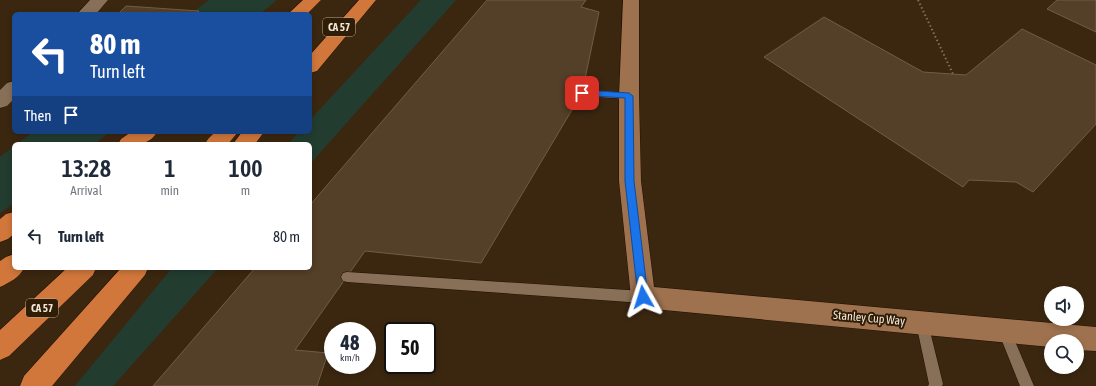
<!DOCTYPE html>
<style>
:root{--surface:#fff;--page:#f6f6f7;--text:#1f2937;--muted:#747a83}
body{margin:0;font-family:"Asap Condensed",sans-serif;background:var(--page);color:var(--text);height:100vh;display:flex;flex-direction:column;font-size:15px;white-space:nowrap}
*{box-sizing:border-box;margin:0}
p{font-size:13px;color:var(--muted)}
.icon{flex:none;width:22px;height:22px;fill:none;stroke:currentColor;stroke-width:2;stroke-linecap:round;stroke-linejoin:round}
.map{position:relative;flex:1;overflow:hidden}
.drawer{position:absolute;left:12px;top:142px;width:300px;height:128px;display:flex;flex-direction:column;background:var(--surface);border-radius:6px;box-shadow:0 2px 6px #0003}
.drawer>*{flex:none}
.guide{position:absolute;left:12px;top:12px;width:300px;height:122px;border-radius:6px;box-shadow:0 2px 6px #0003;background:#1a4fa0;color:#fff;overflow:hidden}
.buttons{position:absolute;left:1044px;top:286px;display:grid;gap:8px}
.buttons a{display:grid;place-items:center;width:40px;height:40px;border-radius:50%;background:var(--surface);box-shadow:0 2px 6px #0003;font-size:20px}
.speed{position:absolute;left:324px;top:322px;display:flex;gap:8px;font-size:20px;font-weight:700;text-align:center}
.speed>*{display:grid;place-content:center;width:52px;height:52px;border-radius:50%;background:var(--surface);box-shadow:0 2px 6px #0003;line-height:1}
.speed small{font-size:10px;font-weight:400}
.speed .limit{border:2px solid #111;border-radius:6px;background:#fff;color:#111}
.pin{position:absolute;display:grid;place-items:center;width:34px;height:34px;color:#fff;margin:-17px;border-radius:8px;box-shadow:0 2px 6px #0006}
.me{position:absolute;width:44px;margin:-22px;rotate:354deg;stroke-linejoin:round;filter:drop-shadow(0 0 3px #0008)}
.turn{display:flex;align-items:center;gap:14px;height:84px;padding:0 12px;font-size:18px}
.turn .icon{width:52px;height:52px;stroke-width:2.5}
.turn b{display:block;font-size:28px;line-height:34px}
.then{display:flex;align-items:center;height:38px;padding:0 12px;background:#0003;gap:8px;font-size:15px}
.eta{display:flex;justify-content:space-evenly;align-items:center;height:68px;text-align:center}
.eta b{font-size:24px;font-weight:600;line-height:28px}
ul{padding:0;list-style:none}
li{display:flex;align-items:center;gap:12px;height:52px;padding:0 12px}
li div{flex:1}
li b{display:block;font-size:15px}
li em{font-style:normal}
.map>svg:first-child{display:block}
</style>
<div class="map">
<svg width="1096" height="386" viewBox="0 0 1096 386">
<rect width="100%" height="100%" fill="#3b2710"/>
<!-- green -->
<g fill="#233c30">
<polygon points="209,0 277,0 260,14 190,14"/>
<polygon points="421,0 456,0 310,164 310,144 288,144 299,132 310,132 310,120"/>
<polygon points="33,132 110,132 94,144 17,144"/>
<polygon points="14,146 14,203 0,213 0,157"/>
<polygon points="172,268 218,268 113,386 75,386"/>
</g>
<!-- building -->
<g fill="#543f28" stroke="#735c45">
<polygon points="487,0 586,0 581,7 599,12 582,93 481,263 365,251 295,350 328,353 317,386 153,386 255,268 310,268 310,205"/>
<polygon points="1057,0 1096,0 1096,32 1047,9"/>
<polygon points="126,6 199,11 195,14 118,14"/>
<polygon points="824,17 923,72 966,75 1022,29 1096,65 1096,124 1033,192 1016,182 969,180 963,187 764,57"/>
</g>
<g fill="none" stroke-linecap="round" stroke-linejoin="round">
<defs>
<g id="service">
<polygon points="582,90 629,93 634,96 629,99 582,96 577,93"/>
<polygon points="347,272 643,291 647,293 649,297 647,301 643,303 347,282 343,281 341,277 343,273"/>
<polygon points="922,317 927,319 928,323 943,384 942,386 928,386 929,384 916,323 917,319"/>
<polygon points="1004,325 1009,327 1034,386 1020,386 998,331 999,327"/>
</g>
<g id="minor">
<polygon points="90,0 108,0 96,14 77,14"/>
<polygon points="14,81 14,99 7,106 0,108 0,90 7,83"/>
</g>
<polygon id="secondary" points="623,0 639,0 639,96 641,181 654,287 1096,327 1096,351 1077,350 1077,341 1051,341 1051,347 643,308 634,305 631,297 619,181 619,96"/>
<g id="motorway">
<polygon points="303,0 321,0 307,14 288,14"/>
<polygon points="359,0 376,0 317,71 310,73 310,55"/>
<path d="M131,132H157C149,147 133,144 118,144L121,139Z"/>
<polygon points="215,132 238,132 228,144 205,144 208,139"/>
<polygon points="242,132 264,132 255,144 233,144"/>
<polygon points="14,212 14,234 8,239 0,242 0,219 6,214"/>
<path d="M14,254V268H24C20,277 9,283 0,287V261L6,257Z"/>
<polygon points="67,268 96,268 93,275 9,356 0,360 0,330"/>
<polygon points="121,268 148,268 145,275 52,386 20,386 24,376"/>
</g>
</defs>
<!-- service casing -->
<use href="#service" stroke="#210f00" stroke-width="1"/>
<!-- minor casing -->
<use href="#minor" stroke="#210f00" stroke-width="1"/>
<!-- secondary casing -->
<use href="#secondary" stroke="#210f00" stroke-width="1"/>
<!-- motorway casing -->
<use href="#motorway" stroke="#210f00" stroke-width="1"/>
<!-- path -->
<polyline stroke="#83715e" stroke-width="2" stroke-dasharray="1.5 2.5" stroke-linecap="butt" points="918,0 953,74"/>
<!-- service -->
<use href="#service" fill="#887058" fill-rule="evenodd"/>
<!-- minor -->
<use href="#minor" fill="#887058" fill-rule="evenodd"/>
<!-- secondary -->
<use href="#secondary" fill="#9e724f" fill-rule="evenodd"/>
<!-- motorway -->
<use href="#motorway" fill="#d1773b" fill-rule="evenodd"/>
</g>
<!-- route -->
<polygon fill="#1a73e8" stroke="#114b97" points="582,90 629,93 633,96 634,181 648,297 646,300 643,301 639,300 638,297 625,181 625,98 579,95 578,93"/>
<g text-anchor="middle" stroke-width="4" stroke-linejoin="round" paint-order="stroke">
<!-- shield labels -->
<g fill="#301d06" stroke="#b8a998" stroke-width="1">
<rect x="323" y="18" width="32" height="18" rx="3"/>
<rect x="26" y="299" width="32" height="18" rx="3"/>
</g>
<g font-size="11" font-weight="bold" fill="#f2e5d7">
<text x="339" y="31">CA 57</text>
<text x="42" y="312">CA 57</text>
</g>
<!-- street labels -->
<g font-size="12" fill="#f2e5d7" stroke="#301d06">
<text transform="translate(869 318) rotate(5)" y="4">Stanley Cup Way</text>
</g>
</g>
</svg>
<div class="buttons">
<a><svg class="icon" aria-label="sound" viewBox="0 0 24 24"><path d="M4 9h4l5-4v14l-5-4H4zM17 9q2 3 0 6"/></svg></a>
<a><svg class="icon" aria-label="search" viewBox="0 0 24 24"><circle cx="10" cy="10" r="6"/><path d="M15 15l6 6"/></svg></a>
</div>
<div class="speed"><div>48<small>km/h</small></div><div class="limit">50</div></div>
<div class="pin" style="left:582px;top:93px;background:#d93025"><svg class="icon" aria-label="arrive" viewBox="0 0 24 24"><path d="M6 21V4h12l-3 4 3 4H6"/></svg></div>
<svg class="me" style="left:643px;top:297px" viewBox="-20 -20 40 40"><path d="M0-17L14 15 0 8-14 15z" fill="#1a73e8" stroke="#fff" stroke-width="4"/></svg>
<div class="guide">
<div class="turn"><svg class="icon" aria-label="left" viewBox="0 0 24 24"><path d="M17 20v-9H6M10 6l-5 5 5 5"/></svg><div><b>80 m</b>Turn left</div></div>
<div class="then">Then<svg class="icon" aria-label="arrive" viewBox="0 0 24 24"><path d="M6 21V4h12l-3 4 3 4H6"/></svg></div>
</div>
<section class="drawer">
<div class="eta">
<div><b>13:28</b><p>Arrival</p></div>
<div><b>1</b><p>min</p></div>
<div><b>100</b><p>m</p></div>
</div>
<ul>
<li><svg class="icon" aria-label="left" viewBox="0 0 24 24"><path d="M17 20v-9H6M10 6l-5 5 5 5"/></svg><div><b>Turn left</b></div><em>80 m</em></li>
</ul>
</section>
</div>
